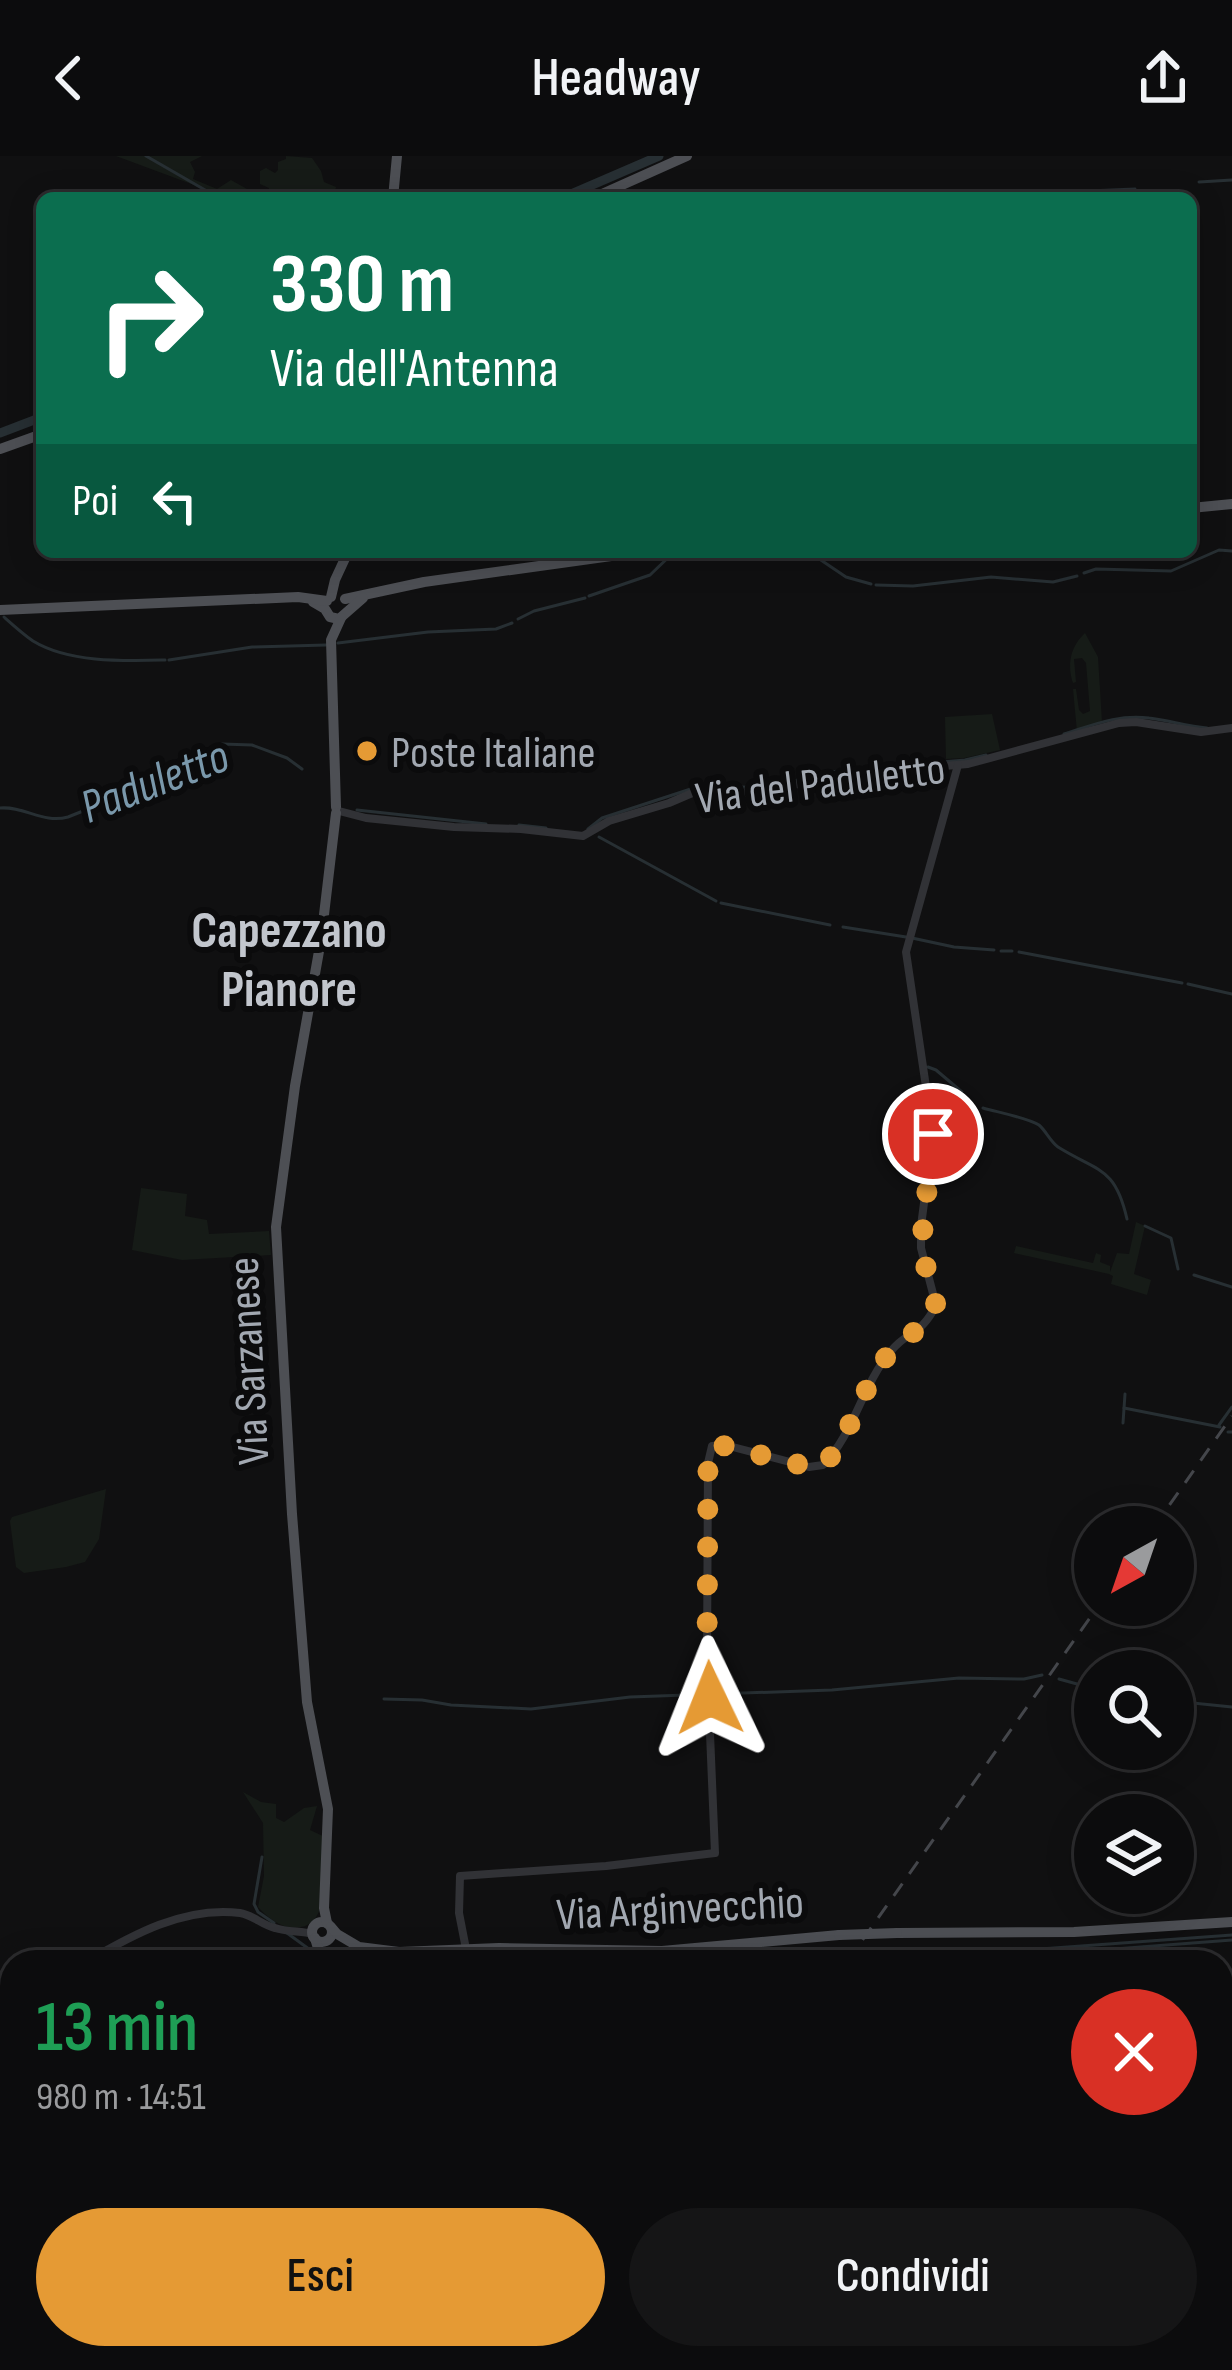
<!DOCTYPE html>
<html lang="it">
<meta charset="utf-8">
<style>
:root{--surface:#0c0c0d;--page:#151516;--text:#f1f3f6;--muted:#9a9b9d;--line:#2c2c2e;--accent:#e59a34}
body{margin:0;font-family:"Sofia Sans Condensed",sans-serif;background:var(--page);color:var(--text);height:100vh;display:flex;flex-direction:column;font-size:45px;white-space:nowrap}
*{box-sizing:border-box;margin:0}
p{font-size:39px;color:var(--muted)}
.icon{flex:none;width:66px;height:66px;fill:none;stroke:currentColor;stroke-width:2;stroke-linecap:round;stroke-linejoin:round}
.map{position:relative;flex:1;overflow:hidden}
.panel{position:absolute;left:0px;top:1794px;width:1233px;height:420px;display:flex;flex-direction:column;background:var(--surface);border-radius:36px 36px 0 0;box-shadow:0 6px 30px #0003,0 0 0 3px var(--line)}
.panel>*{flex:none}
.banner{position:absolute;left:36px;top:36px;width:1161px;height:366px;border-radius:18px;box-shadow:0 6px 30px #0003,0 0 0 3px var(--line);background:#0b6e4f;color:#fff;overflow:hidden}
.needle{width:78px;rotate:220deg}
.buttons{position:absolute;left:1074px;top:1350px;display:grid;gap:24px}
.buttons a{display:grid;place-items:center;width:120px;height:120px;border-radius:50%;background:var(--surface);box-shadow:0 6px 30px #0003,0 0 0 3px var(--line);font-size:60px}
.pin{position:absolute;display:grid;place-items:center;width:102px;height:102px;color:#fff;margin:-51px;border:6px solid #fff;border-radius:50%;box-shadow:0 3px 12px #0007}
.me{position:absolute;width:132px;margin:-66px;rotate:358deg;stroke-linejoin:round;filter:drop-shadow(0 0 9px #0008)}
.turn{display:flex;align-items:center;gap:42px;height:252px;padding:0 36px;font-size:54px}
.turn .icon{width:156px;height:156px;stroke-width:2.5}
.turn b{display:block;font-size:84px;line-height:102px}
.then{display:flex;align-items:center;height:114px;padding:0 36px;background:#0003;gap:24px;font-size:45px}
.round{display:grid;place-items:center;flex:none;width:126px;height:126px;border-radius:63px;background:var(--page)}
.summary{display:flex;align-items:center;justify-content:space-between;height:204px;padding:0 36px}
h1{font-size:72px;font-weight:600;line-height:90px;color:#1e9e55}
.button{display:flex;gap:24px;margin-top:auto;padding:24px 36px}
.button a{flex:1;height:138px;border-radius:72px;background:var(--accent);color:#111;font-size:48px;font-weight:600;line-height:138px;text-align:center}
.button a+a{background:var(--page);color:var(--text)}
header{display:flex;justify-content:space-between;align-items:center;height:156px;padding:0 36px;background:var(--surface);font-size:54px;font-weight:600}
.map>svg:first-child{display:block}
</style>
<header><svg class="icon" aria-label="back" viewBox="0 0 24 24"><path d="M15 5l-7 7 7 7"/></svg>Headway<svg class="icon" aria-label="share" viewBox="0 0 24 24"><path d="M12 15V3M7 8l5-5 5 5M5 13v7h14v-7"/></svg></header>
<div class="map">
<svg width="1232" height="2214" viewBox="0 0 1232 2214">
<rect width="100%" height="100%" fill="#101011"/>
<!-- green -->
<g fill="#161b17">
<polygon points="116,0 202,0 190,6 195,16 193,23 217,33 231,24 247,33 250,41 260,42 229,42"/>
<polygon points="286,0 312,2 321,15 324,26 336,31 333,42 267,42 269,32 260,28 260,15 266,12 275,17 278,14 278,6 286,3"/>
<path d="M1085,477L1098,501L1102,566L1077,576L1073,533H1076L1079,554L1083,558L1090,555L1086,507L1082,502L1074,503L1076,526L1073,527C1067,509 1070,491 1085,477Z"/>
<polygon points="992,558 1000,594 964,602 946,603 945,561"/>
<polygon points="141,1032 187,1038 185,1060 207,1064 209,1078 269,1075 271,1099 182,1104 132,1094"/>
<polygon points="1136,1066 1145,1070 1134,1118 1151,1124 1147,1139 1111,1128 1113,1120 1109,1118 1014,1097 1016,1090 1093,1107 1096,1097 1101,1099 1100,1106 1110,1110 1110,1116 1117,1097 1129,1098"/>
<polygon points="106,1333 99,1383 85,1406 66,1411 24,1417 16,1411 10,1365 12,1361"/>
<path d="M243,1636L261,1646L276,1648V1662L284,1666L304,1652L317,1650L310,1674L325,1681C324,1705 332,1766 301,1771C283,1774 270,1764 258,1751L264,1720L263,1667Z"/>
</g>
<!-- water -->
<polygon fill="#272f33" points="881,2202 1142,2202 1145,2214 862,2214"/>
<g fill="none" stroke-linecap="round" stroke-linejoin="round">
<!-- stream -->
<g stroke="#272f33" stroke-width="3">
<polyline points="146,0 219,42"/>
<polyline points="1199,26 1232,24"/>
<polyline points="1088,35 1135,33"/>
<polyline points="1029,40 1069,37"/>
<polyline points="1011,42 1022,40"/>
<polyline points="809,396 846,421 871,428"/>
<polyline points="1084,417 1096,413 1171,415 1219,394 1232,395"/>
<polyline points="876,429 913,430 991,421 1053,426 1077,420"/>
<polyline points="589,440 650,419 673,397"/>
<path d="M4,461C13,469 23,478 33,485C69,507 124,505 165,504"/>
<polyline points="518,463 534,455 585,442"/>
<polyline points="338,487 428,476 496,473 512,467"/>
<polyline points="169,504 252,491 326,489"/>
<path d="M1064,578C1093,569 1118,558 1149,562C1169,564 1187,571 1207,572"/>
<polyline points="829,616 965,604 986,599"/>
<polyline points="794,625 819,618"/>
<path d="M0,652C25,650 43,668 68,661L153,627L222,588L252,589L287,602L302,613"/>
<polyline points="357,654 486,668"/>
<polyline points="519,669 546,672"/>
<polyline points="588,673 602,662 703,629 761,632 785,628"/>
<polyline points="599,681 716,745"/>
<polyline points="721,747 830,769"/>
<polyline points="843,771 906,781"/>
<polyline points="912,782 954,791 994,794"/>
<polyline points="1001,795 1012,795"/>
<polyline points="1019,796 1182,827"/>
<polyline points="1188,828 1232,838"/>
<polyline points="928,911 936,914 962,936"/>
<path d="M983,952C997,956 1028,962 1039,969C1046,975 1050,985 1058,991C1098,1016 1115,1010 1127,1063"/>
<polyline points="1145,1070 1171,1082 1178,1113"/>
<polyline points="1194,1119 1232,1131"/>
<polyline points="1124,1252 1220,1271"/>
<polyline points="1123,1267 1125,1238"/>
<polyline points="1219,1269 1232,1251"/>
<polyline points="1228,1276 1232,1276"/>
<polyline points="1059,1523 1095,1533"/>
<polyline points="384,1543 422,1544 451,1549 531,1553 630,1541 832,1534 959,1522 1024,1523 1042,1519"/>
<polyline points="1173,1545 1232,1551"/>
<polyline points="262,1701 254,1748 258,1756 274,1767"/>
<polyline points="287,1777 313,1796"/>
<polyline points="327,1802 361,1803 375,1806"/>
<polyline points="335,1804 363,1806"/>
<polyline points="471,1806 501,1801 753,1805 833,1797 847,1799 855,1806"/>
<polyline points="490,1806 573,1806"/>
<polyline points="791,1806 835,1800 844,1806"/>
<polyline points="888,1806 901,1803 1232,1779"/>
<polyline points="944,1806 1232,1784"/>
<polyline points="1221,1991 1230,1992"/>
<polyline points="1221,2013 1232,2010"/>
<polyline points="846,2214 863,2202"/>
</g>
<!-- river -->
<g stroke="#272f33" stroke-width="9">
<polyline points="562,42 659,0"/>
<polyline points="0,277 42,261"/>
</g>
<!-- minor -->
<g stroke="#313236" stroke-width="8">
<polyline points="339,655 366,662 454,671 521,673 583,680 609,665 669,647 697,635 767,637 826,620 968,608 1119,567 1136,566 1201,576 1232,572"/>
<path d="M466,1793L459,1757L460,1720L606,1710L715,1697L707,1506L708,1307L712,1290L725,1289L809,1311L823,1309C854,1278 862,1229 891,1195C908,1174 921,1180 936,1149L921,1092V1070L933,978L906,796L958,609"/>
<path d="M86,1806C132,1779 184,1750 240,1757C253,1759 262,1769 275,1772C287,1776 301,1775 313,1778"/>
<polyline points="0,1841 12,1837"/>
</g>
<!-- major -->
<g stroke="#4d4f54" stroke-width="10">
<polyline points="393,42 397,0"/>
<polyline points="593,42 687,0"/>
<polyline points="0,293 42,278"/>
<polyline points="1191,352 1232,348"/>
<polyline points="331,441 335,424 348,396"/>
<polyline points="345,443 424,426 640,396"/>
<polyline points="313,446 325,453 330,461 339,463 363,442"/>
<polyline points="0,454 298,441 327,445"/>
<polyline points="336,651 331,484 341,462"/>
<circle cx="322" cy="1776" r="10"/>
<polyline points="327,1767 324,1752 328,1653 307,1546 292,1358 276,1071 295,930 321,784 336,657"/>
<polyline points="331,1771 337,1778 359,1791 399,1796 499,1792 662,1795 839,1779"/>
<polyline points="897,1777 1074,1776 1232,1766"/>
<polyline points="315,1782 322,1806"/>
<polyline points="370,2214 371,2202"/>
</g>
<!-- rail -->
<g stroke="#44464b" stroke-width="3" stroke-dasharray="15 12" stroke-linecap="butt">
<polyline points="1154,1371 1232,1260"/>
<polyline points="847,1806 1099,1449"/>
<polyline points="560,2214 568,2202"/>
</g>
<!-- major-bridge -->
<polyline stroke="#4d4f54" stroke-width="10" points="839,1779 897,1777"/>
</g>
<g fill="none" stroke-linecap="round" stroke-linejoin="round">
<!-- route -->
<path stroke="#e59a34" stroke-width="21" stroke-dasharray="0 37.8" d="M710,1542L707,1506L708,1307L711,1293L717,1288L809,1311L823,1310C853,1277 862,1229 891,1195C909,1174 921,1180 936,1149L921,1092L933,978"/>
</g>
<!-- markers -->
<circle fill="#e59a34" stroke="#0b0b0c" stroke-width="4.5" cx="367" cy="595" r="12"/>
<g text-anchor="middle" stroke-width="12" stroke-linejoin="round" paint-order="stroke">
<!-- poi labels -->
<g font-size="45" fill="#a2a8b1" stroke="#0b0b0c" text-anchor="start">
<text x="391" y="611">Poste Italiane</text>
</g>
<!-- street labels -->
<g font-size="45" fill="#a2a8b1" stroke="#0b0b0c">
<text transform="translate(820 626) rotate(-7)" y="16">Via del Paduletto</text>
<text transform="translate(247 1205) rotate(-93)" y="16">Via Sarzanese</text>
<text transform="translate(680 1751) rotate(-3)" y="16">Via Arginvecchio</text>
</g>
<!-- water labels -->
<g font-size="48" font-style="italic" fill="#7a98ab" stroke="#0b0b0c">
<text transform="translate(154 624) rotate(-21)" y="17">Paduletto</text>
</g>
<!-- quarter labels -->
<g font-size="51" font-weight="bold" fill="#c2c6cd" stroke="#0b0b0c">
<text x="289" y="791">Capezzano<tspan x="289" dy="59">Pianore</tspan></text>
</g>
</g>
</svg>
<div class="buttons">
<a><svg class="needle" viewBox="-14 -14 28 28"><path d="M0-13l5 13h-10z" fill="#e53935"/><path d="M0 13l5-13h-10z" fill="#9a9b9d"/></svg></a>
<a><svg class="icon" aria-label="search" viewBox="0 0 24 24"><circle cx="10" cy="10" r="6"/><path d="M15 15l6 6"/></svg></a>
<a><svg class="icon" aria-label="layers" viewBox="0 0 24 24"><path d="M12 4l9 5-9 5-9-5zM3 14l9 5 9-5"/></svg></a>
</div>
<div class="pin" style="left:933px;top:978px;background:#d93025"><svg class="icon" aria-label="arrive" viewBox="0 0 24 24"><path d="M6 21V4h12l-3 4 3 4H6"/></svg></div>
<svg class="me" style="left:710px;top:1542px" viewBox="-20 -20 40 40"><path d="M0-17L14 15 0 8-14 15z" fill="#e59a34" stroke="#fff" stroke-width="4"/></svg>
<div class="banner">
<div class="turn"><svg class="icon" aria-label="right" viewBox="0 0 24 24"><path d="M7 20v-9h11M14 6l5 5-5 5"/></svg><div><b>330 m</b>Via dell'Antenna</div></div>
<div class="then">Poi<svg class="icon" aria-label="left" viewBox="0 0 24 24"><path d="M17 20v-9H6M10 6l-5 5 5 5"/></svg></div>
</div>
<section class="panel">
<div class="summary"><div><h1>13 min</h1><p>980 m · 14:51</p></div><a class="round" style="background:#d93025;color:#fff"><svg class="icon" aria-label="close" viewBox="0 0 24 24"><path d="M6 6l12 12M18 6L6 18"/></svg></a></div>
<div class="button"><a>Esci</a><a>Condividi</a></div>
</section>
</div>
